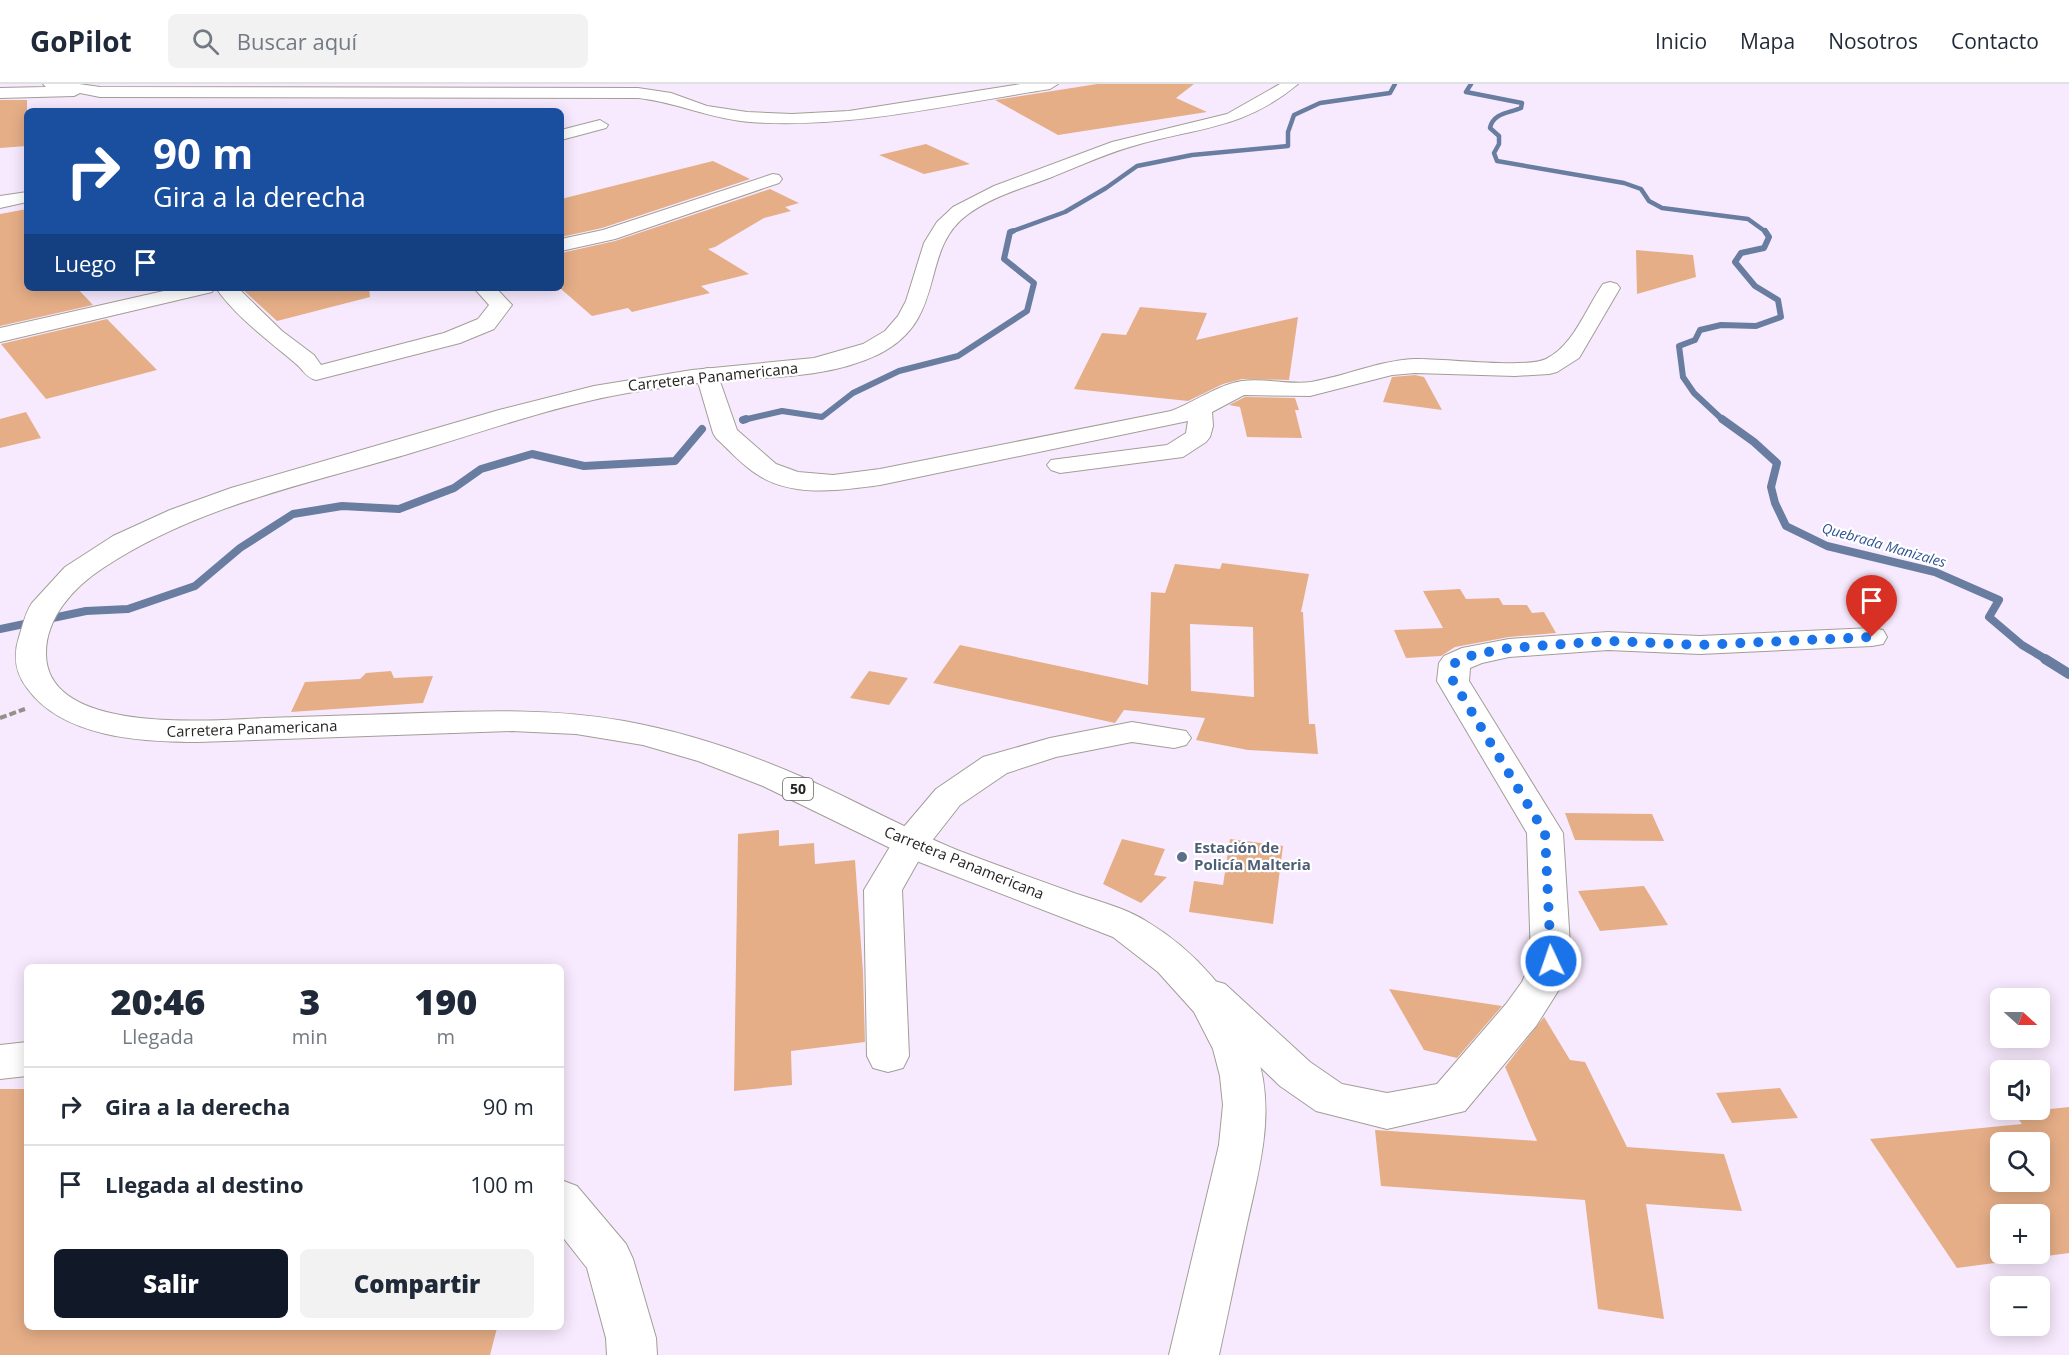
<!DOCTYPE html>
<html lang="es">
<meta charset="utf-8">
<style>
:root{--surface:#fff;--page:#f2f2f3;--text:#1f2937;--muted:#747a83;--line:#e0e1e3;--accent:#111827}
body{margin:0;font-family:"Open Sans",sans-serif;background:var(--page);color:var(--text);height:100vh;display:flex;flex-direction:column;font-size:22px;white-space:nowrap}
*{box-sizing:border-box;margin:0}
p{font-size:20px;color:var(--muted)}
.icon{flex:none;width:33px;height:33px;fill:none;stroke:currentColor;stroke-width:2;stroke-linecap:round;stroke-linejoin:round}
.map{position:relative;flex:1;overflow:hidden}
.details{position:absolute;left:24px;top:880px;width:540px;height:366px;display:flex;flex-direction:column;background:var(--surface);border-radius:9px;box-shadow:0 3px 15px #0003}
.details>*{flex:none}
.top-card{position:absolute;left:24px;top:24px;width:540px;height:183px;border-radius:9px;box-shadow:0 3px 15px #0003;background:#1a4fa0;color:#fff;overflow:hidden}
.needle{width:39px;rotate:111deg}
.fabs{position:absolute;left:1990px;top:904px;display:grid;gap:12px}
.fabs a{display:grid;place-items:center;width:60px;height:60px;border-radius:9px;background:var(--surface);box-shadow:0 3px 15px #0003;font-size:30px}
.pin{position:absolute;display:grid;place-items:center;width:51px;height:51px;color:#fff;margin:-62px -26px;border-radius:50% 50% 50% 0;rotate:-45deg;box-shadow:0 0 6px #0007}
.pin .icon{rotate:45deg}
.me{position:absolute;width:66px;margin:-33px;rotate:357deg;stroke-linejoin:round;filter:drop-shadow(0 0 4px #0008)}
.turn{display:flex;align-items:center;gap:21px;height:126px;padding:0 30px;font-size:27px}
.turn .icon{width:78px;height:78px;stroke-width:2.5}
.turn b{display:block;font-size:42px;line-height:51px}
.then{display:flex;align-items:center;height:57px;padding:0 30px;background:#0003;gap:12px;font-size:22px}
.eta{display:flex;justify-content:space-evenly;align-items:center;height:102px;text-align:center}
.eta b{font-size:36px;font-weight:800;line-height:42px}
.button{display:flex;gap:12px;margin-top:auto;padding:12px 30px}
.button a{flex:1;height:69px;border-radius:9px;background:var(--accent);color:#fff;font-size:24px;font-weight:800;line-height:69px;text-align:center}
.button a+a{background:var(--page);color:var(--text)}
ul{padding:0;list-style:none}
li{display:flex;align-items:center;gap:18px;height:78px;padding:0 30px;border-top:2px solid var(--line)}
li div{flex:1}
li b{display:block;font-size:22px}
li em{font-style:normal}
header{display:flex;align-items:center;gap:36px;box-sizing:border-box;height:84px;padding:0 30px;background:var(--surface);border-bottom:2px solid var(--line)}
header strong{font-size:28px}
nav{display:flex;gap:33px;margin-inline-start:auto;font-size:21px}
.search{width:420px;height:54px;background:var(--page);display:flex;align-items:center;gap:15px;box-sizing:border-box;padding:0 21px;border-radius:9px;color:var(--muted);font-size:22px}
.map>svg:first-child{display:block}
</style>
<header>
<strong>GoPilot</strong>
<div class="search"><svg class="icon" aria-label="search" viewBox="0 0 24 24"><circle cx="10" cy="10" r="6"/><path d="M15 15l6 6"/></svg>Buscar aquí</div>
<nav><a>Inicio</a><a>Mapa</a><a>Nosotros</a><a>Contacto</a></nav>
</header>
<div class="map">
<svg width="2069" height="1271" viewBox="0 0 2069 1271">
<rect width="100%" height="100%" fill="#fef9f1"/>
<!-- industrial -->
<path fill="#f8eafe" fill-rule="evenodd" d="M0,0H2069V1271H0ZM27,27H561V204H27ZM27,884H561V1244H27ZM2001,915H2040V954H2001ZM2001,987H2040V1026H2001ZM2001,1059H2040V1098H2001ZM2001,1131H2040V1170H2001ZM2001,1203H2040V1242H2001Z"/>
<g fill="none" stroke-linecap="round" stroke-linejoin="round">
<!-- stream-far3 -->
<g stroke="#697da0" stroke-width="4.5">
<path d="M1471,0L1466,8L1522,19L1521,24C1509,29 1493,29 1490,44L1499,52V60L1494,69L1497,77L1624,99L1641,105L1649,117L1662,124L1748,135L1766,148"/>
<polyline points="1010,148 1065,128 1106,104 1137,82 1192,71 1288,62 1288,48 1294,31 1320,19 1390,9 1395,0"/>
</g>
<!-- stream-far2 -->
<g stroke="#697da0" stroke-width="6">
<polyline points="743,336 782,327 822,333 853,309 899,287 958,272 1027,227 1034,199 1004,175 1010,148 1013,147"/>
<polyline points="1724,337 1694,309 1683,293 1679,262 1695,256 1700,246 1721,241 1756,242 1781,233 1778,216 1755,202 1735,178 1741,169 1764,164 1769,153 1765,147"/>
</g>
<!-- stream-far1 -->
<g stroke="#697da0" stroke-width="8">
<polyline points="1722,335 1754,358 1777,379 1771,403 1775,419 1786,442 1827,462 1935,488 1999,516 1989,533 2022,561 2047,576"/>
<polyline points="743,336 746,335"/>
<polyline points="0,545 86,527 128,525 195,502 240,464 293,430 342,422 399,425 454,404 481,385 532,370 584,382 675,377 702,345"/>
</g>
<!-- stream -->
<polyline stroke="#697da0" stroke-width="10" points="2045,575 2069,590"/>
</g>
<!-- building -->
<g fill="#e5ae87" fill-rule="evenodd">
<polygon points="1097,0 1194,0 1176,14 1207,28 1058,51 995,16"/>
<polygon points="0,16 27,16 27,62 0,64"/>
<polygon points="926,60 970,80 924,90 879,71"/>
<polygon points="713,77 750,95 602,144 561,153 561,115"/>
<polygon points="770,105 799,119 785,123 791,127 764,134 715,163 708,165 749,190 701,202 710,209 632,228 628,224 592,232 561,205 561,169 615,157"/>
<polygon points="27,125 27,204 77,204 93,221 0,242 0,130"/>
<polygon points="1636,166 1693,171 1696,193 1637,210"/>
<polygon points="241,204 369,204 370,213 277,237"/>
<polygon points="1140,223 1207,229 1196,256 1298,233 1289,296 1242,295 1223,300 1188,317 1074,305 1102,249 1126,251"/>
<polygon points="107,235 157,286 46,315 1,260"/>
<polygon points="1415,291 1424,293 1442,326 1383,318 1392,293"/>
<polygon points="1245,313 1295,314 1299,326 1295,326 1302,354 1247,353 1240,323 1229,321"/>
<polygon points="26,328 41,354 0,364 0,335"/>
<path d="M1222,479L1309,490L1301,528H1303L1309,640H1315L1318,670L1248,666L1196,656L1205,634L1124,626L1115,639L933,599L960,561L1148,601L1151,508L1165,509L1175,480L1220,485ZM1190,540L1253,543L1254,613L1191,607Z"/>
<polygon points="1460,505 1466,515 1499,514 1503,521 1527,521 1532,529 1544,528 1556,549 1509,553 1455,563 1441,572 1406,574 1394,546 1443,544 1423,507"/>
<polygon points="391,587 394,594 433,592 423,619 291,628 305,598 360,595 366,589"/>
<polygon points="869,587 908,594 889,621 850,614"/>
<polygon points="1565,729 1652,730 1664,757 1575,756"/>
<polygon points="779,746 779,762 814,759 815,780 855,776 863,888 865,958 791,967 792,1001 734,1007 738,750"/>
<polygon points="1122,755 1165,765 1154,791 1167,793 1141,819 1103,800"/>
<polygon points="1230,755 1283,762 1273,840 1189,828 1194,797 1223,801"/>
<polygon points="1644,802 1668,841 1600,847 1578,807"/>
<polygon points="1389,905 1502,922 1457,974 1424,966"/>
<polygon points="1544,933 1570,976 1585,978 1627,1063 1724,1070 1742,1127 1646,1120 1664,1235 1598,1225 1585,1116 1381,1102 1375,1046 1537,1057 1505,983"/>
<polygon points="1780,1004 1798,1034 1732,1039 1716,1009"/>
<polygon points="0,1005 27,1005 27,1244 497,1244 490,1271 0,1271"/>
<path d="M2069,1023V1169L1957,1184L1870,1055L2022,1040L2014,1029ZM2001,1059H2040V1098H2001ZM2001,1131H2040V1170H2001Z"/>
</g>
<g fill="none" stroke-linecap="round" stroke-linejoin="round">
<defs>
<g id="minor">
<path d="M43,0H79L100,3L638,4L671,9L707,22L747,28L792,30L849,27L1021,0H1058L1050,5C951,20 850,45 750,38C711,35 676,18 638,14L100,13L80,9L74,12L0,14V4L46,3Z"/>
<polygon points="600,36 608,41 606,44 561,56 561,46"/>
<polygon points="773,90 779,91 782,95 779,99 615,155 561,167 561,155 603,146"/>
<polygon points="27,108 27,118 0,124 0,112"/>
<path d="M1610,198L1617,200L1620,204L1582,269L1579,274L1557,288L1549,290L1515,292L1415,289L1392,291L1310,312L1244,311L1212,328L1213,342L1210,353L1206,358L1183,373L1060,389L1051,386L1047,381L1051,376L1167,361L1186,349L1188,337L880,401C841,406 793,414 758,391C743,382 729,366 716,354L713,349L696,291L700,286L708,284L716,286L737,346L776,380L798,388L833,391L880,385L1171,327C1195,318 1217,301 1242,297C1265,294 1289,301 1311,298C1346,292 1378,277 1414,275C1441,274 1526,285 1546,275C1574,261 1586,224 1603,200Z"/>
<polygon points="177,204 215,204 212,208 0,258 0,244"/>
<path d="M216,204H238L282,247L314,271L321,281L444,249L478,235L489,221L474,204H496L512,221L494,245L460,259L316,296C305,293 303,285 295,279C268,256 236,233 216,204Z"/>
<polygon points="1872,544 1883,546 1887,553 1883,560 1872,562 1700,570 1608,566 1509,573 1482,579 1470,584 1469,597 1563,749 1571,877 1560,904 1536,942 1465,1027 1387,1045 1316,1027 1280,1002 1197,922 1191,911 1197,900 1211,896 1225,900 1310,978 1342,1000 1387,1009 1437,1000 1506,920 1522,898 1531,877 1527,749 1437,597 1439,579 1444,572 1462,564 1509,555 1608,548 1700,552"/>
<polygon points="1132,638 1186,647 1191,654 1186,661 1174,664 1132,658 1056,673 1007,689 960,721 924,767 902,806 909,972 903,984 888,988 873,984 867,972 864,806 897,751 936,705 983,673 1050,654"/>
<polygon points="27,958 27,992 0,995 0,961"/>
<polygon points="561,1096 577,1102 626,1160 633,1175 656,1254 657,1271 607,1271 606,1254 587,1184 561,1151"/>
</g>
<path id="highway" d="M1280,0H1298C1245,44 1202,43 1140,60C1110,68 1081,81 1052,93C1024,104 992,112 967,131C918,167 949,235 879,270C832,293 776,293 726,296C695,299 664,303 633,308C556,321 482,348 408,370C303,401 195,423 103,484C74,503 45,534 46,571C48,652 215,636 266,634C297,633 328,632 359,631C448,629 536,621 624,637C685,648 745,668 802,693C854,716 904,744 957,766C996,781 1035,795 1074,809C1098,817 1125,824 1146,837C1195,866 1236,913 1255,965C1278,1027 1258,1088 1245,1149C1236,1190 1228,1230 1219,1271H1169L1219,1061L1223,1021L1220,992L1213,965L1194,928L1158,888L1113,853L919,778L763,702L698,677L643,661L576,650L512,647L198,658C142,658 63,654 27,604C15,588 13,572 19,553C23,541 25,529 32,519L65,483L113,452L170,426L231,404L499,326L594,302L692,286L814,274L863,260L885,247L898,232L906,217L924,159L937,138L953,123L994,102L1112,58L1227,30Z"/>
</defs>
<!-- minor casing -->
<use href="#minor" stroke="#a29e96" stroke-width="2"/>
<!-- highway casing -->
<use href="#highway" stroke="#a29e96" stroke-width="2"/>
<!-- path -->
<polyline stroke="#94908b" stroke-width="4" stroke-dasharray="7 3" stroke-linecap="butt" points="0,634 25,625"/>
<!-- minor -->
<use href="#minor" fill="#fff" fill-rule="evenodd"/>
<!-- highway -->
<use href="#highway" fill="#fff" fill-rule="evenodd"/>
</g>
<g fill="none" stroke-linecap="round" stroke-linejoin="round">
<!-- route -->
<polyline stroke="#1a73e8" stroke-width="10" stroke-dasharray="0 18" points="1551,877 1545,749 1453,597 1455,579 1473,571 1509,564 1608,557 1700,561 1872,553"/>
</g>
<!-- markers -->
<circle fill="#5c6f8a" stroke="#fff" stroke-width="2" cx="1182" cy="773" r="6"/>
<g text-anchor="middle" stroke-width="4.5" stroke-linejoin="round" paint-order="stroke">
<!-- far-water labels -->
<g font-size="14" font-style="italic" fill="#315495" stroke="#fff">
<text transform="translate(1884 461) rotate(16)" y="5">Quebrada Manizales</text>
</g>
<!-- shield labels -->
<rect fill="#fff" stroke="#676664" stroke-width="1.5" x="783" y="694" width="30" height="22" rx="4.5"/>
<g font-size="14" font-weight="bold" fill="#262421">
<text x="798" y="710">50</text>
</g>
<!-- street labels -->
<g font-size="15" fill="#262421" stroke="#fff">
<text transform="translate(713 293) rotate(-6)" y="5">Carretera Panamericana</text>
<text transform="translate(252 645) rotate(-2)" y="5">Carretera Panamericana</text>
<text transform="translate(964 779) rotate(22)" y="5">Carretera Panamericana</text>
</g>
<!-- service labels -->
<g font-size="15" font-weight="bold" fill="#4e5e75" stroke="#fff" text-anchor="start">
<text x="1194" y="769">Estación de<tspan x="1194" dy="17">Policía Malteria</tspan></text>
</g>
</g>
</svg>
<div class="fabs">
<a><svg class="needle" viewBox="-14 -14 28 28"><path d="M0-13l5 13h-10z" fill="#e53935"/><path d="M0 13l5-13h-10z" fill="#747a83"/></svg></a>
<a><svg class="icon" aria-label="sound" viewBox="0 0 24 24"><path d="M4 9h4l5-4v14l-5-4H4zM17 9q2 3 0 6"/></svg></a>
<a><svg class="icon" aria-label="search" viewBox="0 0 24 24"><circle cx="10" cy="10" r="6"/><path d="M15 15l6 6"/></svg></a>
<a>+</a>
<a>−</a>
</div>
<div class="pin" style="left:1872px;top:553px;background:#d93025"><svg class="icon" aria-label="arrive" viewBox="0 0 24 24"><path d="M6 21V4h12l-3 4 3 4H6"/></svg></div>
<svg class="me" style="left:1551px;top:877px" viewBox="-20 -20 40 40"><circle r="17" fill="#1a73e8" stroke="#fff" stroke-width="3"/><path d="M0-11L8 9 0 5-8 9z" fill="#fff"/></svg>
<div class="top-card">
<div class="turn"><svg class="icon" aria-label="right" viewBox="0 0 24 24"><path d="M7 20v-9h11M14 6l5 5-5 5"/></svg><div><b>90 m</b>Gira a la derecha</div></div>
<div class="then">Luego<svg class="icon" aria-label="arrive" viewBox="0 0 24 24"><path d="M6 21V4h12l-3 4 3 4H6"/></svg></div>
</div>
<section class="details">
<div class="eta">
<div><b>20:46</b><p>Llegada</p></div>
<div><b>3</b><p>min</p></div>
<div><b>190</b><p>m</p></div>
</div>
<ul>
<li><svg class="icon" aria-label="right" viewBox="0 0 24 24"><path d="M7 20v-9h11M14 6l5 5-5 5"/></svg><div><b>Gira a la derecha</b></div><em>90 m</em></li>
<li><svg class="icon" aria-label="arrive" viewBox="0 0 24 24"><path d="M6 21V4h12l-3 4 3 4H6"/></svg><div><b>Llegada al destino</b></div><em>100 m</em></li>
</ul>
<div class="button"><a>Salir</a><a>Compartir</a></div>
</section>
</div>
